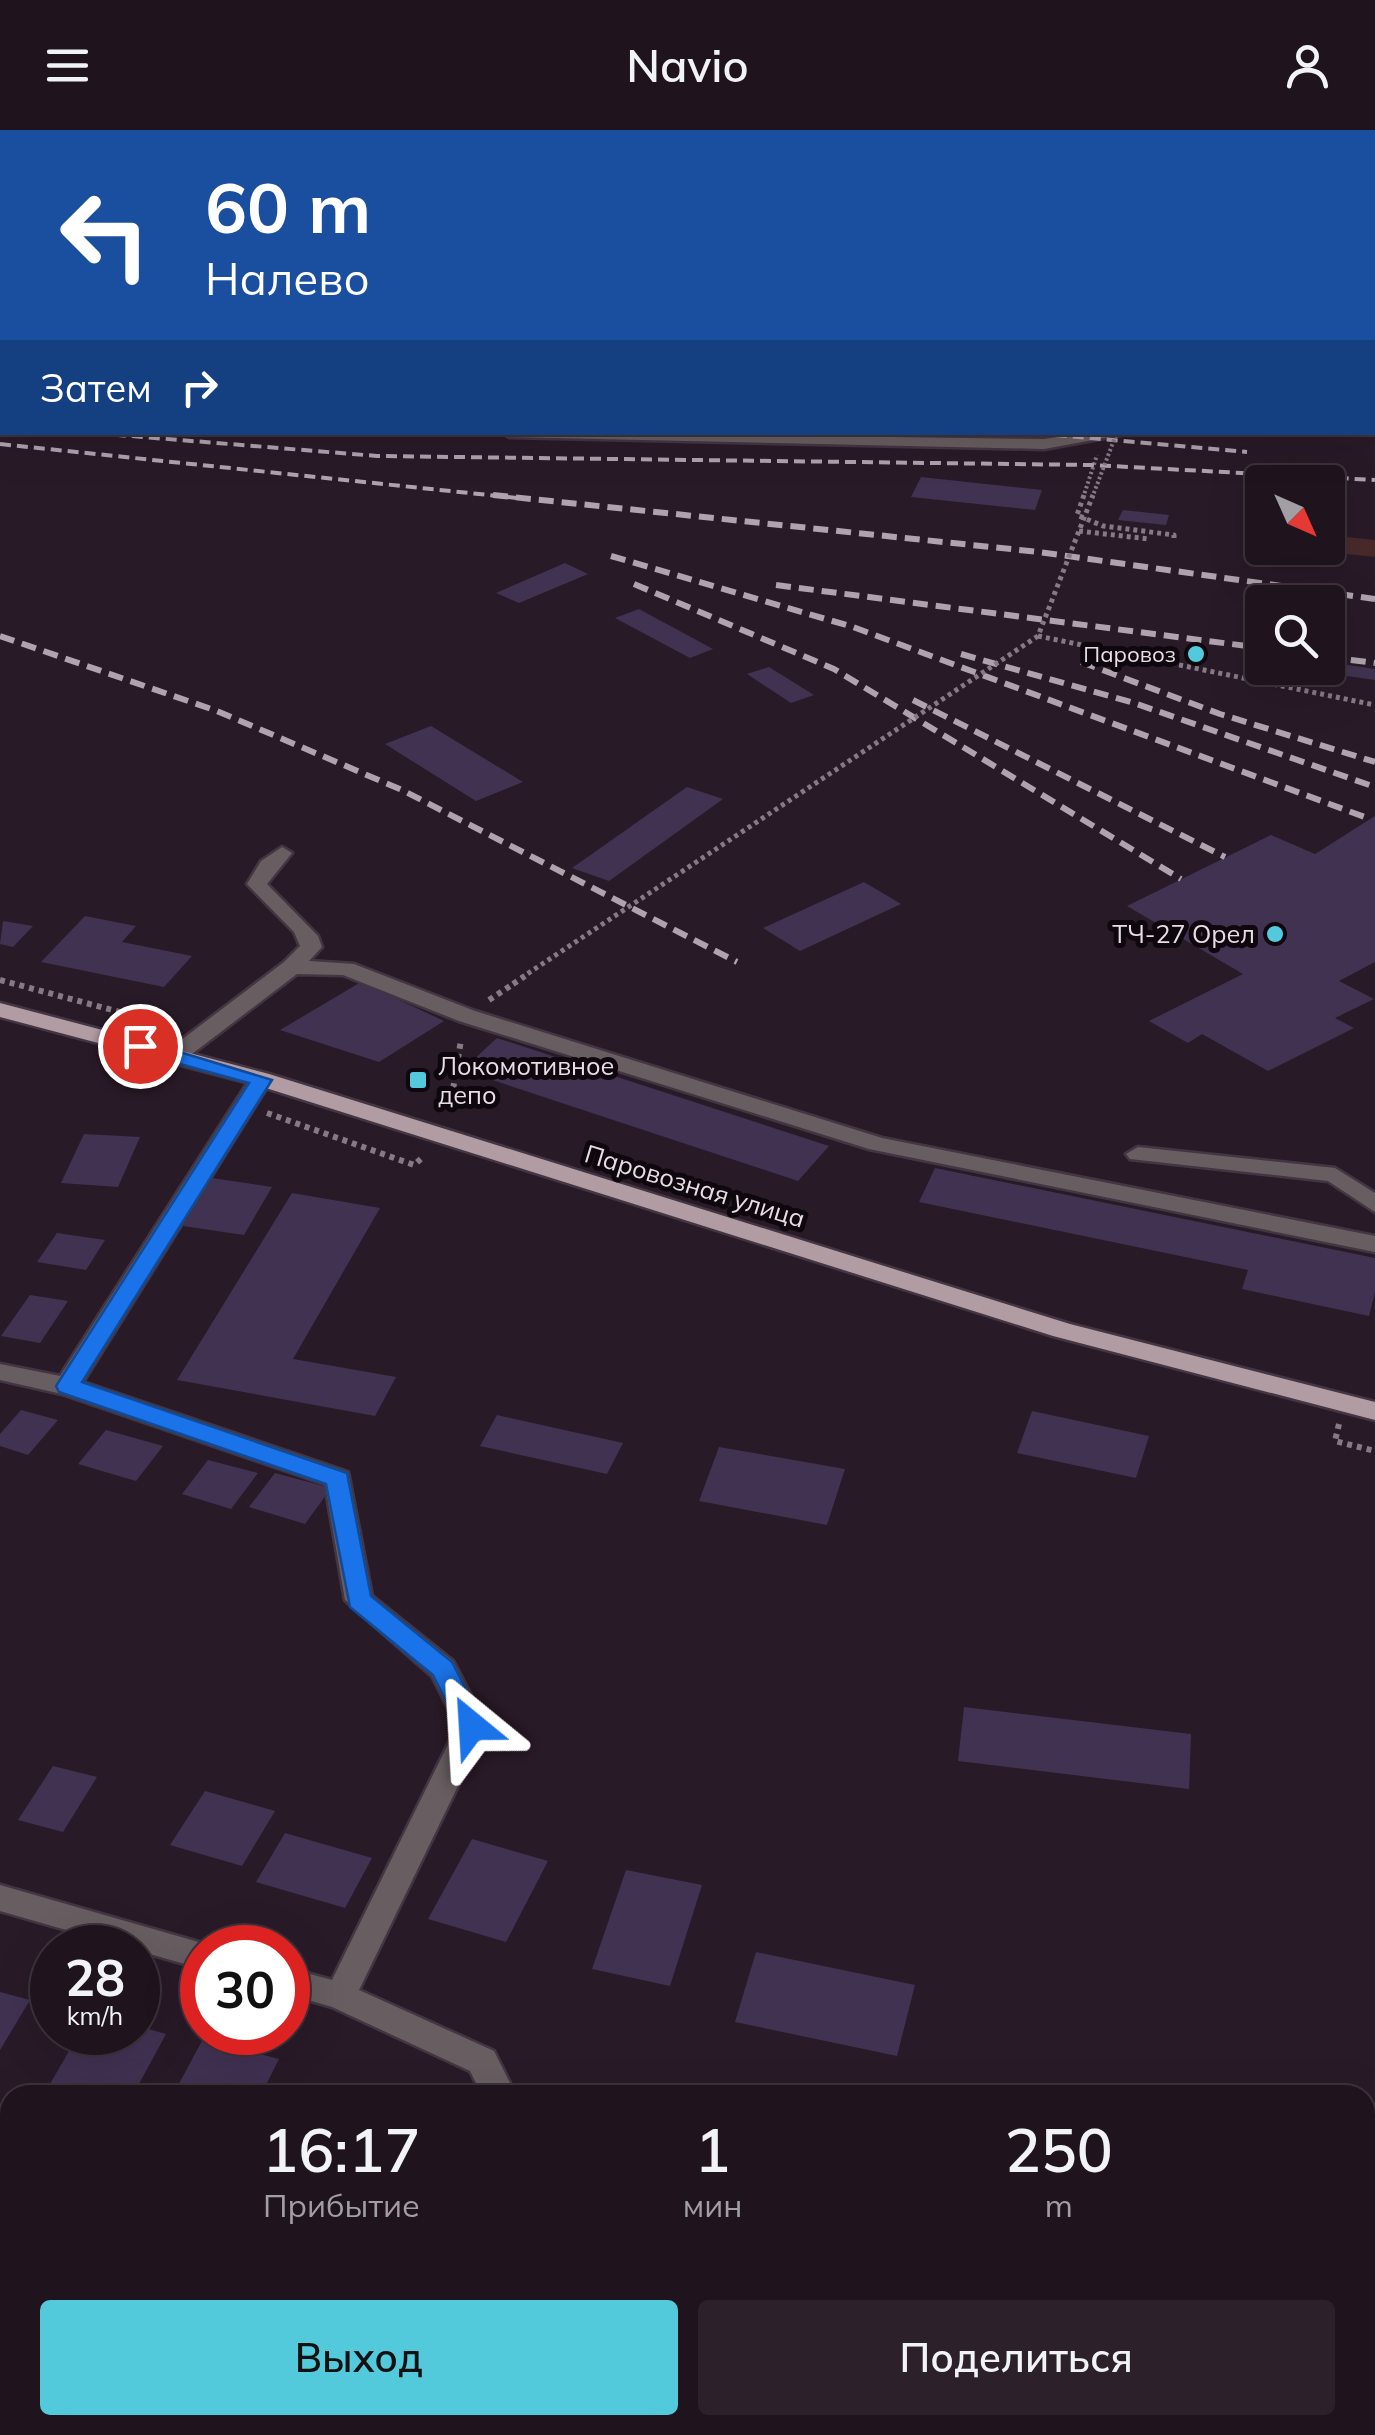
<!DOCTYPE html>
<html lang="ru">
<meta charset="utf-8">
<style>
:root{--surface:#1f141d;--page:#2c212a;--text:#f1f3f6;--muted:#a19ea4;--line:#3c333b;--accent:#53cadc}
body{margin:0;font-family:Mulish,sans-serif;background:var(--page);color:var(--text);height:100vh;display:flex;flex-direction:column;font-size:38px;white-space:nowrap}
*{box-sizing:border-box;margin:0}
p{font-size:32px;color:var(--muted)}
.icon{flex:none;width:55px;height:55px;fill:none;stroke:currentColor;stroke-width:2;stroke-linecap:round;stroke-linejoin:round}
.map{position:relative;flex:1;overflow:hidden}
.details{position:absolute;left:0px;top:1955px;width:1375px;height:350px;display:flex;flex-direction:column;background:var(--surface);border-radius:30px 30px 0 0;box-shadow:0 10px 40px #0002,0 0 0 2px var(--line)}
.details>*{flex:none}
.banner{position:absolute;left:0px;top:0px;width:1375px;height:305px;box-shadow:0 10px 40px #0002,0 0 0 2px var(--line);background:#1a4fa0;color:#fff;overflow:hidden}
.needle{width:65px;rotate:135deg}
.controls{position:absolute;left:1245px;top:335px;display:grid;gap:20px}
.controls a{display:grid;place-items:center;width:100px;height:100px;border-radius:10px;background:var(--surface);box-shadow:0 10px 40px #0002,0 0 0 2px var(--line);font-size:50px}
.speed{position:absolute;left:30px;top:1795px;display:flex;gap:20px;font-size:50px;font-weight:700;text-align:center}
.speed>*{display:grid;place-content:center;width:130px;height:130px;border-radius:50%;background:var(--surface);box-shadow:0 10px 40px #0002,0 0 0 2px var(--line);line-height:1}
.speed small{font-size:25px;font-weight:400}
.speed .limit{border:15px solid #d22;background:#fff;color:#111}
.pin{position:absolute;display:grid;place-items:center;width:85px;height:85px;color:#fff;margin:-42px;border:5px solid #fff;border-radius:50%;box-shadow:0 2px 10px #0007}
.me{position:absolute;width:110px;margin:-55px;rotate:333deg;stroke-linejoin:round;filter:drop-shadow(0 0 8px #0008)}
.turn{display:flex;align-items:center;gap:35px;height:210px;padding:0 40px;font-size:45px}
.turn .icon{width:130px;height:130px;stroke-width:2.5}
.turn b{display:block;font-size:70px;line-height:85px}
.then{display:flex;align-items:center;height:95px;padding:0 40px;background:#0003;gap:20px;font-size:38px}
.eta{display:flex;justify-content:space-evenly;align-items:center;height:170px;text-align:center}
.eta b{font-size:60px;font-weight:600;line-height:70px}
.cta{display:flex;gap:20px;margin-top:auto;padding:20px 40px}
.cta a{flex:1;height:115px;border-radius:10px;background:var(--accent);color:#111;font-size:40px;font-weight:600;line-height:115px;text-align:center}
.cta a+a{background:var(--page);color:var(--text)}
header{display:flex;justify-content:space-between;align-items:center;height:130px;padding:0 40px;background:var(--surface);font-size:45px;font-weight:600}
.map>svg:first-child{display:block}
</style>
<header><svg class="icon" aria-label="menu" viewBox="0 0 24 24"><path d="M4 6h16M4 12h16M4 18h16"/></svg>Navio<svg class="icon" aria-label="person" viewBox="0 0 24 24"><circle cx="12" cy="8" r="4"/><path d="M4 21q1-7 8-7t8 7"/></svg></header>
<div class="map">
<svg width="1375" height="2305" viewBox="0 0 1375 2305">
<rect width="100%" height="100%" fill="#291a27"/>
<!-- green -->
<polygon fill="#492a2b" points="1328,405 1375,410 1375,427 1289,418 1328,418"/>
<!-- building -->
<g fill="#413252">
<polygon points="921,347 1042,360 1035,380 911,367"/>
<polygon points="1123,380 1169,385 1166,395 1118,390"/>
<polygon points="565,433 588,444 519,473 496,463"/>
<polygon points="639,479 713,519 690,528 615,488"/>
<polygon points="1328,532 1375,539 1375,550 1305,540 1328,538"/>
<polygon points="769,537 814,565 791,573 747,544"/>
<polygon points="431,596 523,652 476,671 385,614"/>
<polygon points="687,657 723,669 609,751 572,738"/>
<polygon points="1375,686 1375,832 1339,851 1374,869 1335,888 1354,898 1268,941 1202,904 1188,913 1149,891 1243,844 1127,776 1271,705 1315,724"/>
<polygon points="864,752 901,774 800,821 763,798"/>
<polygon points="85,786 136,796 122,812 192,826 164,857 41,832"/>
<polygon points="3,791 33,796 13,817 0,814"/>
<polygon points="361,852 444,891 379,932 280,900"/>
<polygon points="497,908 829,1016 798,1051 462,940"/>
<polygon points="84,1004 140,1007 118,1057 61,1053"/>
<polygon points="935,1038 1375,1128 1375,1162 1369,1186 1242,1159 1248,1140 919,1072"/>
<polygon points="212,1048 272,1057 244,1105 183,1096"/>
<polygon points="292,1063 380,1078 293,1229 396,1247 375,1286 177,1250"/>
<polygon points="57,1103 105,1110 86,1140 37,1132"/>
<polygon points="30,1165 68,1171 40,1213 1,1206"/>
<polygon points="21,1280 58,1290 28,1325 0,1316 0,1304"/>
<polygon points="1032,1281 1149,1306 1136,1348 1017,1323"/>
<polygon points="497,1285 623,1313 607,1344 480,1316"/>
<polygon points="106,1300 163,1316 136,1351 78,1334"/>
<polygon points="719,1317 845,1339 827,1395 699,1371"/>
<polygon points="208,1330 258,1343 231,1379 182,1364"/>
<polygon points="275,1343 331,1358 305,1394 249,1377"/>
<polygon points="964,1577 1191,1604 1189,1659 958,1631"/>
<polygon points="53,1636 97,1647 63,1702 18,1690"/>
<polygon points="205,1661 275,1681 242,1736 170,1715"/>
<polygon points="285,1703 372,1728 345,1778 256,1752"/>
<polygon points="472,1709 548,1731 506,1812 428,1789"/>
<polygon points="626,1740 702,1755 670,1856 592,1839"/>
<polygon points="756,1822 915,1855 897,1926 735,1892"/>
<polygon points="0,1862 30,1870 0,1920"/>
<polygon points="138,1896 166,1904 133,1965 91,1965 50,1954 80,1902 138,1902"/>
<polygon points="203,1909 279,1929 261,1965 175,1961"/>
<polygon points="0,2134 10,2137 10,2223 0,2220"/>
<polygon points="639,2295 678,2295 710,2304 635,2305"/>
</g>
<g fill="none" stroke-linecap="round" stroke-linejoin="round">
<defs>
<g id="minor">
<polygon points="243,0 263,0 264,2 244,2"/>
<polygon points="924,0 943,0 944,2 925,2"/>
<polygon points="1173,0 1187,0 1188,2 1174,2"/>
<polygon points="1307,0 1319,0 1320,2 1308,2"/>
<polygon points="0,25 2,26 2,34 0,33"/>
<polygon points="1372,62 1375,63 1375,73 1372,72"/>
<polygon points="0,76 2,77 2,85 0,85"/>
<rect x="1372" y="182" width="3" height="8"/>
<rect x="0" y="199" width="2" height="8"/>
<polygon points="501,302 1044,309 1092,302 1137,302 1044,319 509,307"/>
<polygon points="282,717 292,723 267,754 318,806 322,817 309,831 354,834 475,881 882,1008 1375,1106 1375,1122 869,1019 459,891 343,845 297,844 184,930 168,930 165,925 168,920 284,832 300,816 294,802 247,754 261,731"/>
<polygon points="261,942 272,949 83,1252 348,1342 372,1466 453,1531 487,1596 359,1860 494,1921 516,1965 482,1965 470,1941 332,1877 288,1864 288,1838 332,1850 457,1596 432,1546 345,1470 325,1354 62,1264 0,1250 0,1234 60,1246 250,949"/>
<polygon points="1138,1017 1335,1038 1375,1063 1375,1082 1328,1051 1130,1029 1126,1024"/>
<polygon points="0,1755 202,1813 214,1818 202,1818 202,1839 0,1781"/>
<polygon points="368,2295 406,2295 402,2305 364,2305"/>
</g>
<polygon id="major" points="0,873 269,944 1070,1194 1375,1272 1375,1290 1053,1206 253,954 0,887"/>
</defs>
<!-- minor casing -->
<use href="#minor" stroke="#443542" stroke-width="5"/>
<!-- major casing -->
<use href="#major" stroke="#443542" stroke-width="5"/>
<!-- path-far2 -->
<g stroke="#877a85" stroke-width="4" stroke-dasharray="2.5 2.5" stroke-linecap="butt">
<polyline points="345,0 353,2"/>
<polyline points="487,0 498,2"/>
<polyline points="1083,368 1097,325"/>
</g>
<!-- path-far1 -->
<g stroke="#877a85" stroke-width="5" stroke-dasharray="4 4" stroke-linecap="butt">
<polyline points="1084,365 1077,385 1103,396 1174,405 1174,412"/>
<polyline points="1079,401 1149,409"/>
<polyline points="1038,506 1375,575"/>
</g>
<!-- path -->
<g stroke="#877a85" stroke-width="6" stroke-dasharray="5 5" stroke-linecap="butt">
<polyline points="0,850 172,896"/>
<polyline points="489,870 513,854"/>
<polyline points="450,978 461,910"/>
<polyline points="267,983 414,1035 423,1027"/>
<polyline points="1339,1294 1335,1311 1375,1321"/>
</g>
<!-- minor -->
<use href="#minor" fill="#685e61" fill-rule="evenodd"/>
<!-- major -->
<use href="#major" fill="#b29ca4" fill-rule="evenodd"/>
<!-- tram -->
<polyline stroke="#afa3ad" stroke-width="2.5" points="434,0 445,2"/>
<!-- rail-far1 -->
<g stroke="#afa3ad" stroke-width="4" stroke-dasharray="11 6" stroke-linecap="butt">
<polyline points="81,302 377,326 1091,335 1375,350"/>
<polyline points="1022,302 1247,322"/>
<polyline points="0,314 517,368"/>
</g>
<!-- rail -->
<g stroke="#afa3ad" stroke-width="6" stroke-dasharray="15 8" stroke-linecap="butt">
<polyline points="493,365 1039,422 1375,469"/>
<polyline points="611,426 853,497 1370,689"/>
<polyline points="634,454 834,539 1181,749"/>
<polyline points="776,455 1262,518"/>
<polyline points="0,506 217,581 402,660 737,832"/>
<polyline points="961,524 1134,573 1375,657"/>
<polyline points="1328,527 1375,533"/>
<polyline points="1081,532 1220,584 1375,632"/>
<polyline points="913,570 1225,727"/>
</g>
<!-- path-bridge-far2 -->
<polyline stroke="#877a85" stroke-width="4" stroke-dasharray="2.5 2.5" stroke-linecap="butt" points="1092,368 1117,302"/>
<!-- path-bridge-far1 -->
<polyline stroke="#877a85" stroke-width="5" stroke-dasharray="4 4" stroke-linecap="butt" points="521,848 1038,506 1093,365"/>
<!-- path-bridge -->
<polyline stroke="#877a85" stroke-width="6" stroke-dasharray="5 5" stroke-linecap="butt" points="513,854 525,846"/>
</g>
<!-- route -->
<polygon fill="#1a73e8" stroke="#114b97" stroke-width="2.5" points="140,910 272,950 82,1252 347,1343 371,1466 452,1532 485,1596 481,1603 462,1603 433,1545 350,1477 326,1354 59,1262 56,1256 249,953 133,921 133,912"/>
<!-- markers -->
<g fill="#53cadc" stroke="#0e070d" stroke-width="4">
<circle cx="1196" cy="524" r="10"/>
<circle cx="1275" cy="804" r="10"/>
<rect x="408" y="940" width="20" height="20" rx="5"/>
</g>
<g text-anchor="middle" stroke-width="10" stroke-linejoin="round" paint-order="stroke">
<!-- far-poi labels -->
<g font-size="22" fill="#e8dde6" stroke="#0e070d" text-anchor="end">
<text x="1176" y="532">Паровоз</text>
</g>
<!-- poi labels -->
<g font-size="25" fill="#e8dde6" stroke="#0e070d" text-anchor="end">
<text x="1255" y="813">ТЧ-27 Орел</text>
<text x="438" y="945" text-anchor="start">Локомотивное<tspan x="438" dy="29">депо</tspan></text>
</g>
<!-- street labels -->
<g font-size="25" fill="#e8dde6" stroke="#0e070d">
<text transform="translate(695 1056) rotate(17)" y="9">Паровозная улица</text>
</g>
</g>
</svg>
<div class="controls">
<a><svg class="needle" viewBox="-14 -14 28 28"><path d="M0-13l5 13h-10z" fill="#e53935"/><path d="M0 13l5-13h-10z" fill="#a19ea4"/></svg></a>
<a><svg class="icon" aria-label="search" viewBox="0 0 24 24"><circle cx="10" cy="10" r="6"/><path d="M15 15l6 6"/></svg></a>
</div>
<div class="speed"><div>28<small>km/h</small></div><div class="limit">30</div></div>
<div class="pin" style="left:140px;top:916px;background:#d93025"><svg class="icon" aria-label="arrive" viewBox="0 0 24 24"><path d="M6 21V4h12l-3 4 3 4H6"/></svg></div>
<svg class="me" style="left:472px;top:1596px" viewBox="-20 -20 40 40"><path d="M0-17L14 15 0 8-14 15z" fill="#1a73e8" stroke="#fff" stroke-width="4"/></svg>
<div class="banner">
<div class="turn"><svg class="icon" aria-label="left" viewBox="0 0 24 24"><path d="M17 20v-9H6M10 6l-5 5 5 5"/></svg><div><b>60 m</b>Налево</div></div>
<div class="then">Затем<svg class="icon" aria-label="right" viewBox="0 0 24 24"><path d="M7 20v-9h11M14 6l5 5-5 5"/></svg></div>
</div>
<section class="details">
<div class="eta">
<div><b>16:17</b><p>Прибытие</p></div>
<div><b>1</b><p>мин</p></div>
<div><b>250</b><p>m</p></div>
</div>
<div class="cta"><a>Выход</a><a>Поделиться</a></div>
</section>
</div>
